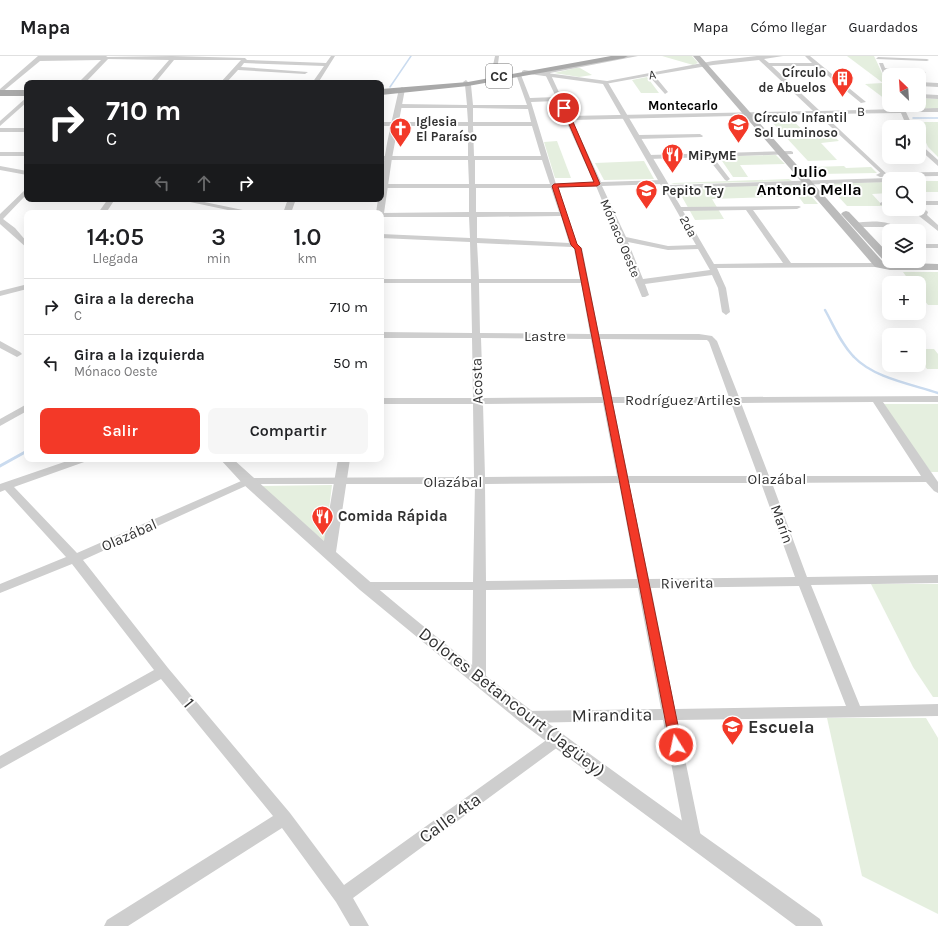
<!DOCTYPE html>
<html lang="es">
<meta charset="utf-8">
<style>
:root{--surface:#fff;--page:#f6f6f6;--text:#202124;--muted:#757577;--line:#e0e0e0;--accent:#f33928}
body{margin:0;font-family:Karla,sans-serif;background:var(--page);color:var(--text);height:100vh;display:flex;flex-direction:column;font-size:15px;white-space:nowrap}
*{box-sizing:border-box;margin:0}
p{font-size:13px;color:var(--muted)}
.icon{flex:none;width:22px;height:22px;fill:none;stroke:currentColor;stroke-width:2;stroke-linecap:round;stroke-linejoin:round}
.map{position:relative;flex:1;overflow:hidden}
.drawer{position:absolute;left:24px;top:154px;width:360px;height:252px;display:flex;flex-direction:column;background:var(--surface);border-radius:8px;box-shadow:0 4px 16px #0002}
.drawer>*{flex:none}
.banner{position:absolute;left:24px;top:24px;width:360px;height:122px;border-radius:8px;box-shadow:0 4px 16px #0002;background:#202124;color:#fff;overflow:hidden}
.needle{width:26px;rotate:335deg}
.fabs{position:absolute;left:882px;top:12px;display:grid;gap:8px}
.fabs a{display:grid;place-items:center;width:44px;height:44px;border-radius:8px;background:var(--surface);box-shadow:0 4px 16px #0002;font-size:20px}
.pin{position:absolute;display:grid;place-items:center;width:34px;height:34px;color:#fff;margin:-17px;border:2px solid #fff;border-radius:50%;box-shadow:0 1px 4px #0007}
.me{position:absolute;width:44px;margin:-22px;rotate:350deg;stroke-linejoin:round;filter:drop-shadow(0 0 3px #0008)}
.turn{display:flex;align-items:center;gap:14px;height:84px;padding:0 16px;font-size:18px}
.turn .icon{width:52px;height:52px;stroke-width:2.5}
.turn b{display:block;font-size:28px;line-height:34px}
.lanes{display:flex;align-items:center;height:38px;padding:0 16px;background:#0003;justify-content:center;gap:20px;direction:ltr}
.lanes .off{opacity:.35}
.eta{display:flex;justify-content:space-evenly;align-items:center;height:68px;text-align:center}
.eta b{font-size:24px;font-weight:600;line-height:28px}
.primary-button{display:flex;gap:8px;margin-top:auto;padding:8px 16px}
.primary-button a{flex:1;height:46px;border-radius:8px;background:var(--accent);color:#fff;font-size:16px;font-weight:600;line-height:46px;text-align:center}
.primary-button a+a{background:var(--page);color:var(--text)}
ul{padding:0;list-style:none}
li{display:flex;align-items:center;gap:12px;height:56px;padding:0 16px;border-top:1px solid var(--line)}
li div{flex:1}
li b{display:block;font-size:15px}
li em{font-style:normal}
header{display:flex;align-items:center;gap:24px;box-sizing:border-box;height:56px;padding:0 20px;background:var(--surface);border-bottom:1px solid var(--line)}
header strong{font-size:19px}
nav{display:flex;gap:22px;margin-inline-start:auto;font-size:14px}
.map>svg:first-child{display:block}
</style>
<header>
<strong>Mapa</strong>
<nav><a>Mapa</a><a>Cómo llegar</a><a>Guardados</a></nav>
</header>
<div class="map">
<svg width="938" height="870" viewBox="0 0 938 870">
<rect width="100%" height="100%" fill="#fff"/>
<!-- green -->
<g fill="#e5efdf">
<polygon points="662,0 692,0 698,7 693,9"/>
<path d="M847,0H874C881,15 889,29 889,46L865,28L883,27Z"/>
<polygon points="576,12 580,12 592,19 579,21 554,17"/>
<polygon points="647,21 659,37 641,37 632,24"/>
<polygon points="919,42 938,43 938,53 907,52 905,49 919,49"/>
<polygon points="792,64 804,75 827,74 839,85 821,87 837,104 808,105 771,65"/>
<polygon points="917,66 938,66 938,101 928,91"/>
<polygon points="557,85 571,122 555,122 544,86"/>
<polygon points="776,99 785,108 740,109 748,121 733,121 720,102 723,100"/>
<polygon points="644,105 654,123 604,124 595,107"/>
<polygon points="844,110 846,112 871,111 877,117 818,118 812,111"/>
<polygon points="789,123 792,125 671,128 674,127"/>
<rect x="919" y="125" width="19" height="11"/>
<polygon points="889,126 889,137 872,138 883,150 847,150 826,127"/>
<polygon points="801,128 818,148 804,148 798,140 712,143 724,163 695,164 677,132"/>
<polygon points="903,216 938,216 938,249 928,249 919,237 919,227 911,227"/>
<polygon points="919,293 934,293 938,298 938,313 927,313 919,302"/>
<polygon points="881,348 938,348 938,416 931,416"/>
<polygon points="332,429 325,486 261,430"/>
<polygon points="871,528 938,528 938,641 933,641 913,611"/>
<polygon points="827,662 926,662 938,682 938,858 862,820"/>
</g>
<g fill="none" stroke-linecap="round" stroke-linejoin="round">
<!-- stream-far2 -->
<g stroke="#cadbef" stroke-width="1.5">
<polyline points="390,31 411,0"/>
<polyline points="913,62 938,62"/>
</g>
<!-- stream-far1 -->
<path stroke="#cadbef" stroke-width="2.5" d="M825,254C834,270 841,288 854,301C874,322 911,328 938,337"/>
<!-- stream -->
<polyline stroke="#cadbef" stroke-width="3" points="0,410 27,395"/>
<!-- minor -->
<g fill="#cecece" fill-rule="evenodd">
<polygon points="172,0 245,2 247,4 326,7 331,0 335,0 318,27 312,27 324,10 244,7 241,11 308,16 305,18 238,14 226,27 220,27 241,4 174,4 155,27 149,27 169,4 106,3 104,2 106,1"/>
<polygon points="495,0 499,0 496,23 493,25 490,23"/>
<path d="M628,0H638L550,17L570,60L813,55L759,4L713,9L654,19L668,36L665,38L649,20L605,28L602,26L713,5L757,0H783L764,3L769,7H812L805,0H810L866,46L861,47L816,10H772L820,55L899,53L897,49H903L905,53L938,52V56H906L913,71H907L901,57L823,58L891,122L892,123H889V125L817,58L572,64L601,126L663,124L666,126L663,128L602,130L626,181L668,190L696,189L663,131L666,129L669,131L681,151L799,150L801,151L797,153L753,154L791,207H878L889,203V205H894L879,211L717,212L726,232L730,256L726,259L722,256L718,232L712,219L645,228L649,239L645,241H642L596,130L558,132L577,188L582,192L599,278H699L712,280L717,285L739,341L938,340V346H883L938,426V437L934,435L926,426L772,427L807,521L938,519V527L811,529L860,650L938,648V660L677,664L701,781L699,786L693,788L687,786L685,781L663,664L526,667L521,665L519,661L521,657L526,655L661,653L638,532L486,534V623L484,627L479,628L474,627L472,623L473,534H365L361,533L359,530L361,527L365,526H473L475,428H250L83,504L168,612L290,757L344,829L552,680L557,678L562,680L564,684L562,688L353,842L369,870H350L336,846L282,772L128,870H104L107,864L273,760L161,623L0,713V700L154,614L72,508L0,537V528L66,501L5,434L0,436V428L73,403H88L87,405L14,431L77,497L248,422L474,421L473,348H381V342H473L472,282H381V276L472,277L471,227H381V223H471L470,186L381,182V178L470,182L469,161H381L380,157L469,156V132H385L382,130L385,128H469L468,104H381V100H468V70H381V66H468L467,52H399L396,50L399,48L467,49L465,29L463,26L466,24L471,29L473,49H527L516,18L521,19L530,42L556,41L545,18H540V16ZM557,45L594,127L556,128L531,46ZM473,52L528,53L531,66H473ZM473,70H532L541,100H474ZM475,104H542L550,128H475ZM476,132H551L559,156H476ZM746,154L783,207L714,208L683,155ZM561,160L569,187L477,182V161ZM628,186L668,194L698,193L710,214L643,223ZM477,187L572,191L574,193L580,223H479ZM479,227H581L590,278L480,277ZM481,282L591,283L602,341L483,342ZM600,283L707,284L709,286L729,341H612ZM873,346L921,420H769L741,347ZM603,347L617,420L485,421L483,348ZM613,347H731L758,420H628ZM619,427L637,523L486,525L485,428ZM629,427H761L795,521L649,523ZM799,530L846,650L675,653L651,532Z"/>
<polygon points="878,1 927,3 929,4 927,5 876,3"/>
<polygon points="879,7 883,7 885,12 926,16 923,18 887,15 889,27 886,25"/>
<polygon points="919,26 938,27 938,31 919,30"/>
<polygon points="919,38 938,39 938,43 919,42"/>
<polygon points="27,41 27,46 0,70 0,65"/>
<rect x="0" y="72" width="27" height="4"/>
<polygon points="700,78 703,80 702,81 638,83 635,81 638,79"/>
<polygon points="919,87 938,104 938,110 919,93"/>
<polygon points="791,95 793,96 793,98 713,101 730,123 727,125 725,124 707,101 649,103 646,101 649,99"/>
<rect x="0" y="96" width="27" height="4"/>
<polygon points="0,110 27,115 27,119 0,114"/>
<polygon points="27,132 27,138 3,163 15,172 27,186 27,192 0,168 0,158"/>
<polygon points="108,143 115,143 106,157 98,157"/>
<polygon points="176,143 190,143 257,157 242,157"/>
<polygon points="919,145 938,145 938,149 920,149 928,156 927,159 938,169 938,175 919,160 920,156 917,153 919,153"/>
<polygon points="882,146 889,146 889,150 880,149 880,147"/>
<path d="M854,167C869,165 891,163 902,175H893L884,171H857L853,169Z"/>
<rect x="919" y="188" width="19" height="4"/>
<polygon points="24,229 27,229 27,233 0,240 0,235"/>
<polygon points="0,285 20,296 22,298 17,301 0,292"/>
<polygon points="27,348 27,355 0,370 0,363"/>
</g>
<!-- tertiary -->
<g fill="#cecece" fill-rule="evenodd">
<polygon points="38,0 106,0 109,2 85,27 78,27 101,4 40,5 0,38 0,33"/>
<polygon points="524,14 607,25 669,129 889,122 892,123 889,123 889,126 663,133 603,28 522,17 522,15"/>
<path d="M402,31L405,33L392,102L384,157L381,159V157H376L378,143H381C381,106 391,69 399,33Z"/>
<polygon points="938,116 938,120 880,121 876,119 880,117"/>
<polygon points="288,143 296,143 291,157 283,157"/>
<path d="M220,403H233L324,485L338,403H350L336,496C488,631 656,745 820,863L823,870H796L520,666L360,534L243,428Z"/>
</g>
<!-- secondary -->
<g fill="#bbb" fill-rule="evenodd">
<polygon points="693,0 700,0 883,206 938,208 938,214 890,214 875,211"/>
<polygon points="846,155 849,156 889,198 889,205 894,205 893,206 885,206 843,160 841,158 843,156"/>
</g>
<!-- primary -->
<g fill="#a9a9a9" fill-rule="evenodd">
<polygon points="611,0 628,0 624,2 468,30 381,39 381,33 468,26"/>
<rect x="0" y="34" width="27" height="6"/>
</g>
</g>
<!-- route -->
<polygon fill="#f33928" stroke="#9e251a" points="564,51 567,52 600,128 597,130 558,131 577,188 581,192 682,689 680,693 676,694 672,693 670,689 575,193 571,189 552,130 554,128 594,126 562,52"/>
<!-- icons -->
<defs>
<symbol id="building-pin" viewBox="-11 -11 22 30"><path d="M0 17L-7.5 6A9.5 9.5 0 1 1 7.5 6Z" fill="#f33928" stroke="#fff"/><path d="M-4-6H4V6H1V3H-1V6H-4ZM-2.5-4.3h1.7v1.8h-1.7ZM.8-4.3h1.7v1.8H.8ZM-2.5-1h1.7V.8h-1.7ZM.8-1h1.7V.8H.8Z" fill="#fff"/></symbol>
<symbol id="school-pin" viewBox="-11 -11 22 30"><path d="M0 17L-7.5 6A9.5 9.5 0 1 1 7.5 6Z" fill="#f33928" stroke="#fff"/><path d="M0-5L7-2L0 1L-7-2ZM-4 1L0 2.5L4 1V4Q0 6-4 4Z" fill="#fff"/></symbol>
<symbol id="church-pin" viewBox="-11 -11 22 30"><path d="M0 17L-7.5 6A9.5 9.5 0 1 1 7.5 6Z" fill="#f33928" stroke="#fff"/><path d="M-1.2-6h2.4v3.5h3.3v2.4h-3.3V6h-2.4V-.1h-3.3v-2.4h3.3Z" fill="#fff"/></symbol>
<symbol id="restaurant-pin" viewBox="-11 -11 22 30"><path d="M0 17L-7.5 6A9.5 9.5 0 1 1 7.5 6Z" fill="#f33928" stroke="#fff"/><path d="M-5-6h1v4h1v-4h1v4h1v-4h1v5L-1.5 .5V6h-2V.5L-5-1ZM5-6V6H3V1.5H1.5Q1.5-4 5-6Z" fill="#fff"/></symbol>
</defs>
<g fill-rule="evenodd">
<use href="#building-pin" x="830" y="10" width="25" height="34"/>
<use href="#school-pin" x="726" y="56" width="25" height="34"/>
<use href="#church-pin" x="388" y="60" width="25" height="34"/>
<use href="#restaurant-pin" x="660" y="86" width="25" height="34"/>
<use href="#school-pin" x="634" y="122" width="25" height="34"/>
<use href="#restaurant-pin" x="310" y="448" width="25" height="34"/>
<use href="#school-pin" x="720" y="658" width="25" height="34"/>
</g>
<g text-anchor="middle" stroke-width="4" stroke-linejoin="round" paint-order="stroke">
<!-- far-poi labels -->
<g font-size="13" font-weight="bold" fill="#313131" stroke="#fff" text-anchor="start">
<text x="826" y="21" text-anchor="end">Círculo<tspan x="826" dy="15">de Abuelos</tspan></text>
<text x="754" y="66">Círculo Infantil<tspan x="754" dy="15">Sol Luminoso</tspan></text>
<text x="416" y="70">Iglesia<tspan x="416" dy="15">El Paraíso</tspan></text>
<text x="688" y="104">MiPyME</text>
<text x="662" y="139">Pepito Tey</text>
</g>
<!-- far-street labels -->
<g font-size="13" fill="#313131" stroke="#fff">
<text transform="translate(652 18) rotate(-10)" y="5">A</text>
<text transform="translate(861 55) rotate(-1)" y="5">B</text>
<text transform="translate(689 170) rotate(61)" y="5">2da</text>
<text transform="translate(621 182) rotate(67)" y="5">Mónaco Oeste</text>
</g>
<!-- far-neighbourhood labels -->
<g font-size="13" font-weight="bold" fill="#000" stroke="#fff">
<text x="683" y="54">Montecarlo</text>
</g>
<!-- shield labels -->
<rect fill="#fff" stroke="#6f6f6f" stroke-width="1" x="486" y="8" width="26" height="24" rx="3"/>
<g font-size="14" font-weight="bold" fill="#313131">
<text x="499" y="25">CC</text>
</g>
<!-- street labels -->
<g font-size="15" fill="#313131" stroke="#fff">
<text x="545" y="285">Lastre</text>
<text transform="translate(477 325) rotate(-92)" y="5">Acosta</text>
<text x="683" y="349">Rodríguez Artiles</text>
<text x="777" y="428">Olazábal</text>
<text x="453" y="431">Olazábal</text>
<text transform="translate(782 468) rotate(70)" y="5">Marín</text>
<text transform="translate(129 479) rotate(-24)" y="5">Olazábal</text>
<text transform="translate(687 527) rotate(-1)" y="5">Riverita</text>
</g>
<!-- poi labels -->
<g font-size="15" font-weight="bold" fill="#313131" stroke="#fff" text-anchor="start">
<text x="338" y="465">Comida Rápida</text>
</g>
<!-- far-district labels -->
<g font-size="16" font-weight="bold" fill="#000" stroke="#fff">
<text x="809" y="121">Julio<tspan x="809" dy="18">Antonio Mella</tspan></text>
</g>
<!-- near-street labels -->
<g font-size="18" fill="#313131" stroke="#fff">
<text transform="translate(512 646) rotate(38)" y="6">Dolores Betancourt (Jagüey)</text>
<text transform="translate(189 647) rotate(51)" y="6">1</text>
<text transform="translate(612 659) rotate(-1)" y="6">Mirandita</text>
<text transform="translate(450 762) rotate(-36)" y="6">Calle 4ta</text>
</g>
<!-- near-poi labels -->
<g font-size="18" font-weight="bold" fill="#313131" stroke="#fff" text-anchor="start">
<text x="748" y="677">Escuela</text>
</g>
</g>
</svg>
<div class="fabs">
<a><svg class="needle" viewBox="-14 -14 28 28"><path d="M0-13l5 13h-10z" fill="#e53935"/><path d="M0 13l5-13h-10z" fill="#757577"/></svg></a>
<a><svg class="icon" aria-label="sound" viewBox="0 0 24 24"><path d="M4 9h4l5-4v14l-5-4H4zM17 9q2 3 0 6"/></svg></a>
<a><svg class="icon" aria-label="search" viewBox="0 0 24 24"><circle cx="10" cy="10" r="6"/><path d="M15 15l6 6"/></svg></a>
<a><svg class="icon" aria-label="layers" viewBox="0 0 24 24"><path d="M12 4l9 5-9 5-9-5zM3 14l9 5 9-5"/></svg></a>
<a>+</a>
<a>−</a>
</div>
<div class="pin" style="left:564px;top:52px;background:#d93025"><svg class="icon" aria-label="arrive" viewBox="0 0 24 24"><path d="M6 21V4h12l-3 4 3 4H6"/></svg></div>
<svg class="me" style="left:676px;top:689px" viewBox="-20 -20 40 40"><circle r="17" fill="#f33928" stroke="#fff" stroke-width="3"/><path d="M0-11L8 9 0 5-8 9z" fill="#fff"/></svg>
<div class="banner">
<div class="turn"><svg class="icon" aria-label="right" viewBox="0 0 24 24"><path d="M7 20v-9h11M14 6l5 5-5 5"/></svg><div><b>710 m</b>C</div></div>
<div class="lanes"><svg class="icon off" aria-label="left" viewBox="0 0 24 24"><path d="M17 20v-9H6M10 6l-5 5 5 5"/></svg><svg class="icon off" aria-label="ahead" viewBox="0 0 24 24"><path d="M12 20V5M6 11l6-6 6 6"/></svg><svg class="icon" aria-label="right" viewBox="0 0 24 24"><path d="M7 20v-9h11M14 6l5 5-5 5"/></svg></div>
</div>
<section class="drawer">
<div class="eta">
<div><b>14:05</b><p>Llegada</p></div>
<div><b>3</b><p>min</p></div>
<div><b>1.0</b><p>km</p></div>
</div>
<ul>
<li><svg class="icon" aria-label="right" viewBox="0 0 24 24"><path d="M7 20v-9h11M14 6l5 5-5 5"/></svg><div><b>Gira a la derecha</b><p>C</p></div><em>710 m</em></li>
<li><svg class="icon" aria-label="left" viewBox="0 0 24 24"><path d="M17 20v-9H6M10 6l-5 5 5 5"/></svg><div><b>Gira a la izquierda</b><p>Mónaco Oeste</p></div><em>50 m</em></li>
</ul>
<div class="primary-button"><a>Salir</a><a>Compartir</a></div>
</section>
</div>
